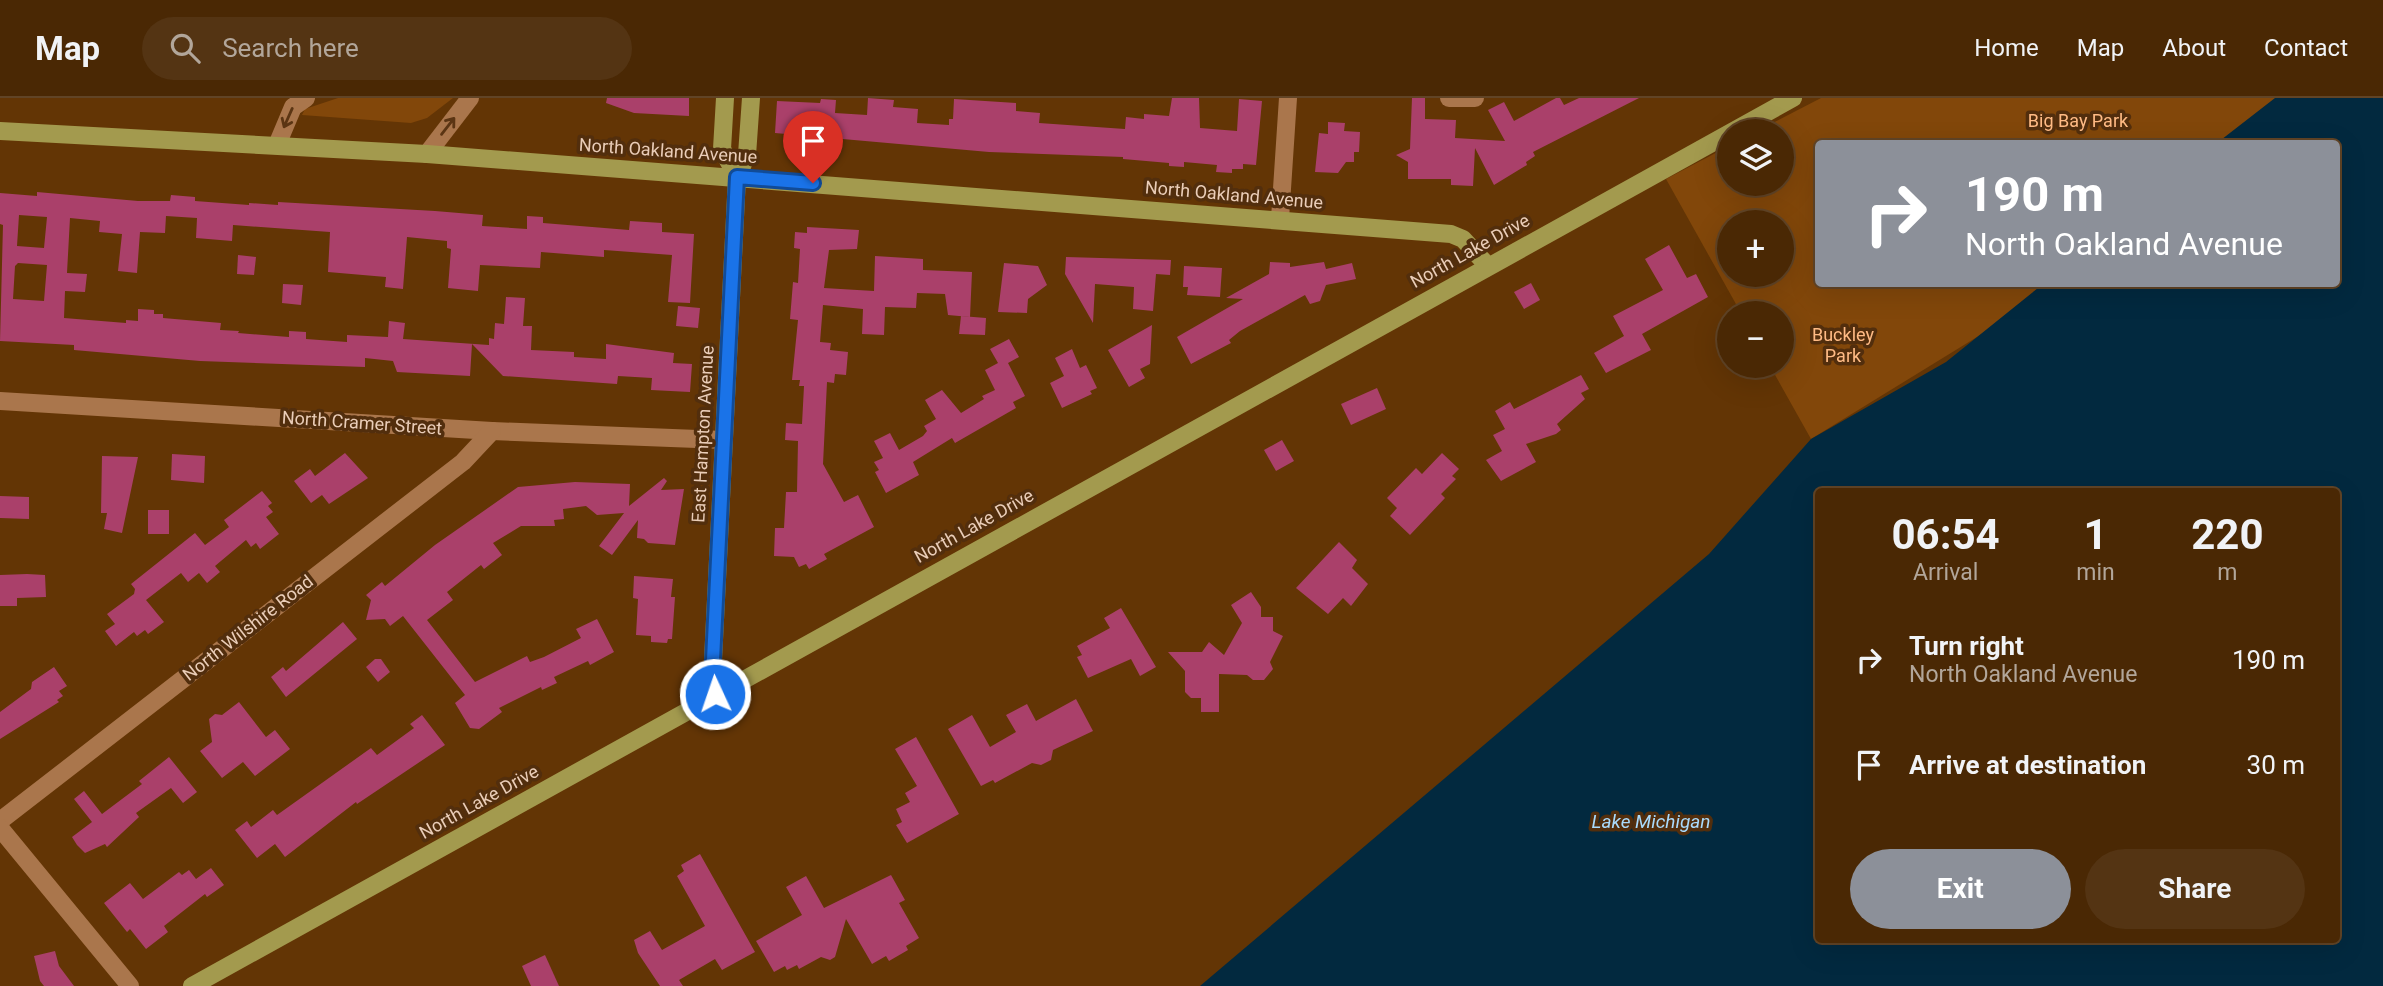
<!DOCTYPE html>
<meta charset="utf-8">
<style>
:root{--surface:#4a2804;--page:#543413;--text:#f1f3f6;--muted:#b2a69a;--line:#614426;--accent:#8c9099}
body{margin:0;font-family:Roboto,sans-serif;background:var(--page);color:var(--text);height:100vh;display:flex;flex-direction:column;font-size:26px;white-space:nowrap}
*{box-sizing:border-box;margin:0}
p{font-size:23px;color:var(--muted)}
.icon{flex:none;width:38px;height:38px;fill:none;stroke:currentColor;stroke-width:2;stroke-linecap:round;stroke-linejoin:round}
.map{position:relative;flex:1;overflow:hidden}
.side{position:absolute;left:1815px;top:390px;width:525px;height:455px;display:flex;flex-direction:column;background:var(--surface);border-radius:7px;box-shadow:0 7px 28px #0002,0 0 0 2px var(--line)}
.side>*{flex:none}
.banner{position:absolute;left:1815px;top:42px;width:525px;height:147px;border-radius:7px;box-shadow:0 7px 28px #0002,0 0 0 2px var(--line);background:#8c9099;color:#fff;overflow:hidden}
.tools{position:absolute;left:1717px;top:21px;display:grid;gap:14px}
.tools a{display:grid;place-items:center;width:77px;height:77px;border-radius:50%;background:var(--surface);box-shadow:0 7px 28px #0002,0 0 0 2px var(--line);font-size:35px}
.pin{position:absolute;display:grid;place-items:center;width:60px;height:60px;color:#fff;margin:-72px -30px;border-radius:50% 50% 50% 0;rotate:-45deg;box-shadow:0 0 7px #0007}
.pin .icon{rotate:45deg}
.me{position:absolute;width:77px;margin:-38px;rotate:357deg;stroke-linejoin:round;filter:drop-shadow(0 0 5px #0008)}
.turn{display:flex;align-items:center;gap:24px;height:147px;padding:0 35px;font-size:32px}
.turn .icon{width:91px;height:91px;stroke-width:2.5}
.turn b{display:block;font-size:49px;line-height:60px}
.eta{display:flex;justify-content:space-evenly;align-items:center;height:119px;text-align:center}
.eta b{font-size:42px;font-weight:700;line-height:49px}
.action{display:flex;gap:14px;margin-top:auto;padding:14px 35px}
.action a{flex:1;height:80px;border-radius:42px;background:var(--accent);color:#fff;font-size:28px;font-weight:700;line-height:80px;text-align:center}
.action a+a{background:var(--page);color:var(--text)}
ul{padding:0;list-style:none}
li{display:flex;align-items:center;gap:21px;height:105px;padding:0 35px}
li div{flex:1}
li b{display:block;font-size:26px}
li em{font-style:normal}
header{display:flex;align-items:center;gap:42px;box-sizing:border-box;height:98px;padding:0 35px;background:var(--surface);border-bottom:2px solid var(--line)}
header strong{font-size:33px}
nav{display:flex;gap:38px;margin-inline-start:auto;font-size:24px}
.search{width:490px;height:63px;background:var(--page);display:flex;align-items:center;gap:18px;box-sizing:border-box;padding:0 24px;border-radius:38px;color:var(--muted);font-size:26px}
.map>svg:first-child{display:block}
</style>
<header>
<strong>Map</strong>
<div class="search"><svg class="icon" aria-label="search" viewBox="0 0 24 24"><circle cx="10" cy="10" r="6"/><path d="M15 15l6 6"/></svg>Search here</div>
<nav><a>Home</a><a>Map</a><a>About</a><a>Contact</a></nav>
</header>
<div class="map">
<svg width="2383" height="888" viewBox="0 0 2383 888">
<rect width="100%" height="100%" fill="#633505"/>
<!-- green -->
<g fill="#82470a" fill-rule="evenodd">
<polygon points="338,0 453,0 427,20 411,25 302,17 305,11"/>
<path d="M1821,0H2277L2221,45L1818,46V186H2051L2016,215L1811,341L1770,268H1782V215H1741L1666,81L1729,48V86H1782V33H1757ZM1729,124H1782V177H1729Z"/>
</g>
<!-- water -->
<path fill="#02293f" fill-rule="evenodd" d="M2275,0H2383V888H1200L1709,456L1811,341L1946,264L2043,186H2336V46L2217,45ZM1818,394H2336V842H1818Z"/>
<!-- building -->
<g fill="#aa406a" fill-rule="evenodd">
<polygon points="607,0 689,0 689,18 634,15 606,5"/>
<polygon points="868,0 894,2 893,9 918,11 917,25 949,27 949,21 953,21 954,1 1016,5 1016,13 1040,15 1039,25 1125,31 1126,19 1144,21 1144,16 1169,18 1172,0 1199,0 1200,30 1237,33 1239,1 1262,3 1256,67 1243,66 1243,71 1232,71 1232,75 1216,74 1217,67 1184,64 1184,69 1169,68 1169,65 1123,61 1123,59 989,54 775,35 777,3 820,5 821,1 836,2 835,15 867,17"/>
<polygon points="1412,0 1425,0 1425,21 1456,22 1455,40 1505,43 1488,12 1504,4 1514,23 1556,0 1560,0 1564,7 1579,0 1639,0 1533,54 1535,58 1526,64 1527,67 1494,87 1475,50 1473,88 1451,87 1451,81 1408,81 1408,64 1396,57 1410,51"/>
<polygon points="1328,24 1345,25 1344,33 1360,34 1359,54 1354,54 1354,64 1346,64 1338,75 1315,74 1319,35 1328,36"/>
<path d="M37,94L138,103H170L171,97L195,99V103L249,107V105L278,107V104L435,113L483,117L482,128L527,131V118L543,119V125L629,132L630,123L662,125V134L694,136L690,205L668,204L672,157L604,152V159L541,154L540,170L480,167L478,193L448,190L451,151L447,150V143L407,139L403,191L385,189L386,179L328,174L330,134L233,127L232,143L196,140L197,120L166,118L165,135L140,134L137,175L118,173L122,136L99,134L100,123L70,120L67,175L87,176L85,194L65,193L64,220L126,225V222L138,223V211L154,212V216H163V220L221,225L220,232L239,233L238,235L289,239V233L306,234V241L347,244V237L388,239L389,223L405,225L403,241L489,247V240L494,241L495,225L504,226L506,199L525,200L523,228H532L531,252L574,254V259L606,261V246L674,255L673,265L692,266L690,294L651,292L652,280L618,278L617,286L503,278L472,246L470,278L397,274L393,263L365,260V269L200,263L74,252V247L0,243L3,127L0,126V95L37,98ZM19,117L47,119L44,150L17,148ZM18,165L47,167L44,203L13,201L15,168Z"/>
<polygon points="807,129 859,132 857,151 829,152 824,190 874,193 875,158 923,161 923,172 972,174 970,219 948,217 945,196 917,195 916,210 885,209 884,237 862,236 863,211 823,207 820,244 831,245 830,252 848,254 846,277 835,276 834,285 827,284 823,366 844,404 858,397 874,429 824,456 827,461 809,471 806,466 799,469 794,459 774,458 775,430 784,430 786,394 797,394 798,343 785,342 786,325 802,326 804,288 799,288 800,282 792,282 798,222 790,221 793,184 798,185 800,151 794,150 795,134 807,135"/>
<polygon points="1669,147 1687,180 1696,176 1708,199 1642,236 1651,252 1606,275 1594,255 1624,238 1613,218 1663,192 1645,161"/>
<polygon points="238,157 256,159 254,177 237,176"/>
<polygon points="1066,159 1171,162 1170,177 1156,176 1153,213 1133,211 1134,189 1095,186 1093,225 1065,176"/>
<polygon points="1270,164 1290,165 1290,169 1324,164 1326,171 1352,165 1356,181 1326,187 1320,203 1310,206 1305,197 1240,233 1229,242 1231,245 1191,266 1177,239 1243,201 1226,200 1269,176"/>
<polygon points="1004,165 1038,168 1047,187 1028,201 1027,215 998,214"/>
<polygon points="1184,168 1222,170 1220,199 1187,197 1188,189 1183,189"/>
<polygon points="1531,185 1540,202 1524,211 1514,194"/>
<polygon points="283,186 303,187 301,207 282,205"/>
<polygon points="678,208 700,210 698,230 676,228"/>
<polygon points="961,218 986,220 985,237 959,236"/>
<polygon points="1152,227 1150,266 1140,271 1145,280 1129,289 1108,252"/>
<polygon points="1009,241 1019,259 1008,265 1025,298 1013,304 1016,310 955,345 952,340 913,364 919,377 886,395 875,374 879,372 874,364 883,360 874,343 890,335 899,352 923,338 927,333 924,328 936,321 925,302 942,292 961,315 984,301 982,298 995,292 985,272 998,265 990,251"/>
<polygon points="1072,251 1080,270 1086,267 1097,290 1090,293 1092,296 1062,310 1050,285 1064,278 1055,260"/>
<polygon points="1581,277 1589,291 1581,295 1585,301 1557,326 1561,332 1556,336 1526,346 1536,364 1501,383 1486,362 1502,353 1493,337 1505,331 1495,313 1510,304 1514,311"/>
<polygon points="1377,290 1386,311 1351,327 1341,306"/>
<polygon points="1282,342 1294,363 1276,373 1264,352"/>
<polygon points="345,355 368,380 329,406 322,397 311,405 294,383 310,371 315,378"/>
<polygon points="1442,355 1459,371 1452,378 1456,381 1441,396 1445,400 1410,437 1390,418 1397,410 1387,400 1416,370 1422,376"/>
<polygon points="172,356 205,358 204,385 171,382"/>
<polygon points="102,358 138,359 122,435 104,431 107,415 101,415"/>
<polygon points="664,380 667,383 661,392 684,391 675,447 648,445 644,441 637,440 638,422 612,457 599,448 624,415 597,417 586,408 563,411 564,421 554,422 555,428 521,428 493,445 502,457 484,471 481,467 447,494 453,502 427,522 475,584 527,558 530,564 544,559 581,540 576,531 597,521 614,554 590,567 588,563 554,579 557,585 542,592 541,589 499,610 502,614 479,631 470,630 455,605 465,597 403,518 390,528 385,521 366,522 371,502 366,497 382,484 385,488 435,447 518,389 575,384 630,386 629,408"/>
<polygon points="262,393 272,405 268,408 273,414 266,419 279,436 260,451 256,445 251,449 246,442 215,468 220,474 207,485 199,475 188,484 181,475 146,502 164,524 148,536 145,532 137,538 134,534 116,548 105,533 115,526 107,516 134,496 135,491 131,486 195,435 205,447 229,429 224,422"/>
<polygon points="0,398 29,399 29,421 0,420"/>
<rect x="148" y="412" width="21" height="24"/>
<polygon points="1339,444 1357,462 1352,470 1368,486 1351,508 1343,500 1328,516 1296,490"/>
<polygon points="27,476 45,477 46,499 17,500 17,508 0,508 0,477"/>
<polygon points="634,478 673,481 671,499 675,499 672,541 668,541 667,545 651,544 651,538 636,537 638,501 633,500"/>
<polygon points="1251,494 1261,509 1261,519 1273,519 1273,533 1283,538 1270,564 1273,571 1264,582 1253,582 1247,577 1219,576 1219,614 1201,614 1201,600 1191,600 1185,594 1185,573 1168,554 1202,554 1209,544 1224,557 1242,525 1231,507"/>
<polygon points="1121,510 1156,569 1140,578 1131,561 1088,580 1077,559 1082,557 1077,548 1110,530 1104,520"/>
<polygon points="343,524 357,541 286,599 271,579 283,569 286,573"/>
<polygon points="375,561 381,561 390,574 378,584 366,569"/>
<polygon points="54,569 67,588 59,593 63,598 57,602 59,604 0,641 0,614 31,591 32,584"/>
<polygon points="1076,601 1093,633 1053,652 1051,662 1041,667 1032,665 995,685 993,682 981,688 948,631 972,617 990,649 1016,634 1006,617 1027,606 1036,623"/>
<polygon points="239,604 266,639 275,632 290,651 255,678 243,664 222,680 200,653 212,644 209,621 215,616 222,617"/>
<polygon points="422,617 445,647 357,706 356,704 285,759 275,746 257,760 235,732 247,723 251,729 273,712 277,717 371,650 377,657 414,630 410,626"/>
<polygon points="916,639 959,716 907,745 896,727 902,724 896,711 910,704 905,695 917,688 895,651"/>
<polygon points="169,659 197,694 183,705 171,690 136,715 139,719 107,749 105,746 85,755 77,747 72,739 92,724 74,701 84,693 102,716 142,686 139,683"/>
<polygon points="700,756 755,854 722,872 715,861 679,882 683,888 660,888 638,855 634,842 650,833 662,852 705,828 677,778 684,773 681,767"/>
<polygon points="211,770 224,787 207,799 205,796 164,828 168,834 146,851 130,831 127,834 104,805 130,785 143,801 179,774 182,777 189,772 196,781"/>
<polygon points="891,777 905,802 899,805 919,840 906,848 908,852 889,863 886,858 872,866 846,821 835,859 830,862 821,859 799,871 797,867 787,872 785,868 774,874 756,843 802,817 786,789 806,778 824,810"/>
<polygon points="55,853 59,868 74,888 44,888 40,883 34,858"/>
<polygon points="545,857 559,888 531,888 522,868"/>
</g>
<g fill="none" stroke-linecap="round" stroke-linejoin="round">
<!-- minor -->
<g stroke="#aa764c" stroke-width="18">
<polyline points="1449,0 1475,0"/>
<polyline points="277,47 293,9 306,0"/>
<polyline points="427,56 470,0"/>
<polyline points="1280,121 1288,0"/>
<polyline points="0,303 492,333 723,342"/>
<polyline points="0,723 463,364 492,333"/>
<polyline points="0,730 130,888"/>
</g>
<!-- major -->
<g stroke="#a39a4e" stroke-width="18">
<polyline points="725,0 722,51 737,79"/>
<polyline points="0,33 427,56 1451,136 1463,141 1487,167"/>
<polyline points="715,596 713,562 737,79 747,57 751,0"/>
<polyline points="192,888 1793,0"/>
</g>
</g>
<!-- one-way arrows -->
<defs><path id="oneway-shaft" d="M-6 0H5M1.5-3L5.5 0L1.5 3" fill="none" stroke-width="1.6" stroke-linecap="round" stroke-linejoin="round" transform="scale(1.75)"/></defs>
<g stroke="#5b3513">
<use href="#oneway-shaft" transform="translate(288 20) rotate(114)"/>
<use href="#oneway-shaft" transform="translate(448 28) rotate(-52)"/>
</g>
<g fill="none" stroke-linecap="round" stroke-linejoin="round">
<defs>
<polyline id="route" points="715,596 713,562 737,79 813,85"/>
</defs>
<!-- route casing -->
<use href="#route" stroke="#114b97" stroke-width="18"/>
<!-- route -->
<use href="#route" stroke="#1a73e8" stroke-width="12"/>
</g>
<g text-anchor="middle" stroke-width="7" stroke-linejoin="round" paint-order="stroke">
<!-- park labels -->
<g font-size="18" fill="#ffbb85" stroke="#522e0d">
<text x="2078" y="29">Big Bay Park</text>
<text x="1843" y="243">Buckley<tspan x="1843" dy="21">Park</tspan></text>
</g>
<!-- street labels -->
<g font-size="18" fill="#eacdb8" stroke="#522e0d">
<text transform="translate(668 53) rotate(4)" y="6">North Oakland Avenue</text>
<text transform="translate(1234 97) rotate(5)" y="6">North Oakland Avenue</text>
<text transform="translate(1470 153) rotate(-29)" y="6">North Lake Drive</text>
<text transform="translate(362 325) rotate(4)" y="6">North Cramer Street</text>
<text transform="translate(703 336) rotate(-87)" y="6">East Hampton Avenue</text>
<text transform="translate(974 428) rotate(-29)" y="6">North Lake Drive</text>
<text transform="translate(248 530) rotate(-38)" y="6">North Wilshire Road</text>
<text transform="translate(479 704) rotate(-29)" y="6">North Lake Drive</text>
</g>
<!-- water labels -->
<g font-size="19" font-style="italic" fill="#a9dbfd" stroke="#522e0d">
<text x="1651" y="730">Lake Michigan</text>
</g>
</g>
</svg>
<div class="tools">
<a><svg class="icon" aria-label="layers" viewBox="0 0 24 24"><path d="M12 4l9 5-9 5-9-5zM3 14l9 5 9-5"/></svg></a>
<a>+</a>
<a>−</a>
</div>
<div class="pin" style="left:813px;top:85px;background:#d93025"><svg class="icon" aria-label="arrive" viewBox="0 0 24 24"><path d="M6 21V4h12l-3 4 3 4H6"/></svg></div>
<svg class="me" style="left:715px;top:596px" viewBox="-20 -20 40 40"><circle r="17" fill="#1a73e8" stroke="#fff" stroke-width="3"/><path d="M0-11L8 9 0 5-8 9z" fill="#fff"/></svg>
<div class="banner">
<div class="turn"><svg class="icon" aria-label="right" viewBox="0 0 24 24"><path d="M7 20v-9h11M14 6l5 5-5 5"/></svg><div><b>190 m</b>North Oakland Avenue</div></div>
</div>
<section class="side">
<div class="eta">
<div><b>06:54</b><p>Arrival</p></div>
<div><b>1</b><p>min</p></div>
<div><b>220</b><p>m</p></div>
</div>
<ul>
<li><svg class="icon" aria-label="right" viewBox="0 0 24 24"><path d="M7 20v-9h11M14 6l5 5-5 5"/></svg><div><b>Turn right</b><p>North Oakland Avenue</p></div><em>190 m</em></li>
<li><svg class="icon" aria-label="arrive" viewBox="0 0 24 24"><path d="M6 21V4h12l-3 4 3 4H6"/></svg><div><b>Arrive at destination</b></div><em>30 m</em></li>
</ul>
<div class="action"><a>Exit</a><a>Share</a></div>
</section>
</div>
